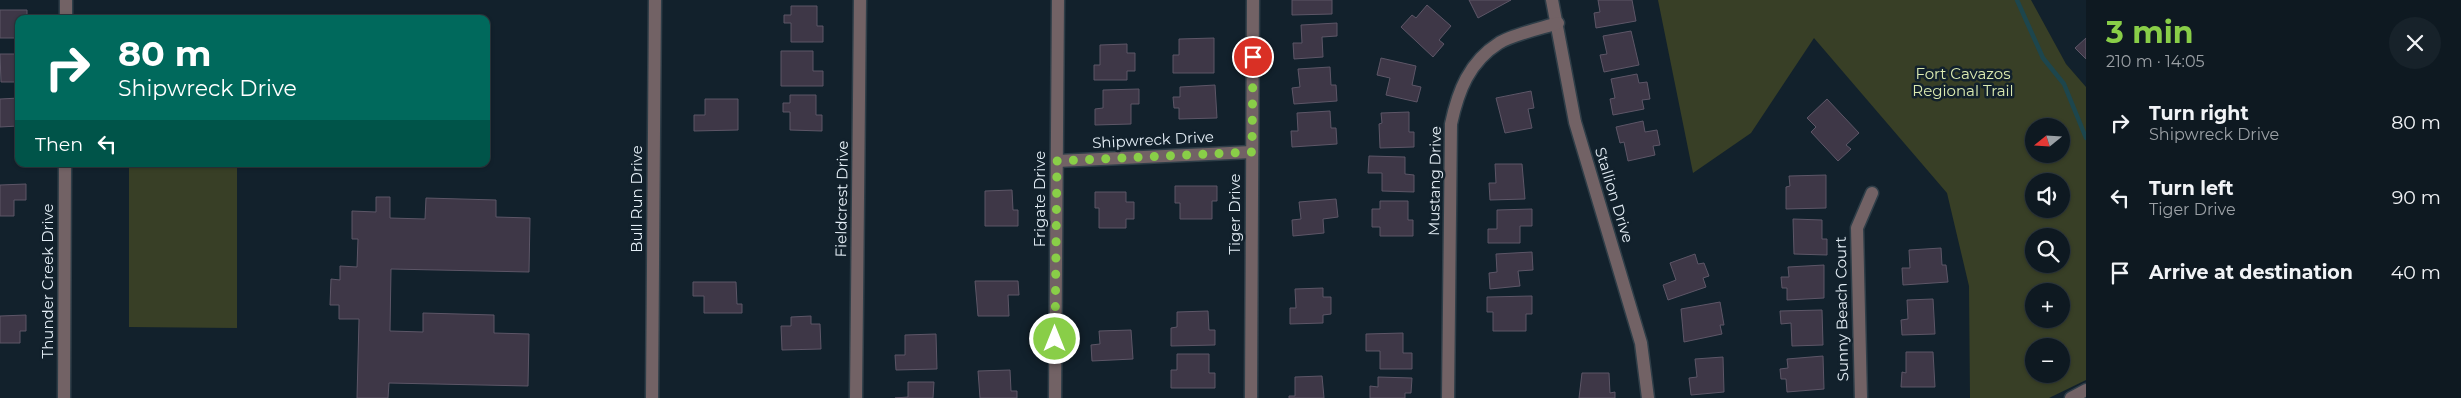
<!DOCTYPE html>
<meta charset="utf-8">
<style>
:root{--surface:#0e1921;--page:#17222a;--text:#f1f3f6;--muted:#9ba0a5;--line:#2e383f;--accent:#89ce48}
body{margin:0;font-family:Montserrat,sans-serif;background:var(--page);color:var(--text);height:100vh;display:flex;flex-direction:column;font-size:19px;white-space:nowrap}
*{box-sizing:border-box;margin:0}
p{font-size:16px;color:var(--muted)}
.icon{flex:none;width:28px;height:28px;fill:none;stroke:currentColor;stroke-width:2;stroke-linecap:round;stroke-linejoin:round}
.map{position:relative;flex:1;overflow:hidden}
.side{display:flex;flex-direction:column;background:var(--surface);width:375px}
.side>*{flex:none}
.banner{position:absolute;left:15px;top:15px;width:475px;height:152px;border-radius:10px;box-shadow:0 1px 4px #0004,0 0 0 1px var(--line);background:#00695c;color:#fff;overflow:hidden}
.needle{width:32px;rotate:252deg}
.fabs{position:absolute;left:2025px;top:118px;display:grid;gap:10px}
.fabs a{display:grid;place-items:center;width:45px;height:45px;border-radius:50%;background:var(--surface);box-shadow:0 1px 4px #0004,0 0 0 1px var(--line);font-size:25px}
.pin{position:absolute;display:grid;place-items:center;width:42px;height:42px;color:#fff;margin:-21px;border:2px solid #fff;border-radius:50%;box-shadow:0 1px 5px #0007}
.me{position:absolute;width:55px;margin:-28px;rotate:0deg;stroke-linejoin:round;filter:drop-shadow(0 0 4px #0008)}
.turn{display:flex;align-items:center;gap:18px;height:105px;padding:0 20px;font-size:22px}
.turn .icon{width:65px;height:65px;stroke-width:2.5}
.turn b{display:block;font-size:35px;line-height:42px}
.then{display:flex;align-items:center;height:48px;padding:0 20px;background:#0003;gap:10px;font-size:19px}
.round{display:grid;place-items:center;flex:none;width:52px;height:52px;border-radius:26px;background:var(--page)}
.summary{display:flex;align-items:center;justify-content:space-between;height:85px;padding:0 20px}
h1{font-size:30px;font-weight:700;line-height:38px;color:var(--accent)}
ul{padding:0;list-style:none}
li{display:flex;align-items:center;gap:15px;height:75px;padding:0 20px}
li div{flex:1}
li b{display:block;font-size:19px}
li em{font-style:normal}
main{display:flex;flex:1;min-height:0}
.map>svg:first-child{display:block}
</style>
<main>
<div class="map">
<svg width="2086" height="398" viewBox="0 0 2086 398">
<rect width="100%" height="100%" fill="#12212c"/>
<!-- green -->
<g fill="#383f26" fill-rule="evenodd">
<path d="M1658,0H2031L2066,64L2086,87V380L2049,398H1970L1969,286L1947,193L1814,38L1751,133L1693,173ZM2034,126H2061V154H2034ZM2034,181H2061V209H2034ZM2034,236H2061V264H2034ZM2034,291H2061V319H2034ZM2034,346H2061V374H2034Z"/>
<polygon points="129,164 237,164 237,328 129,327"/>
</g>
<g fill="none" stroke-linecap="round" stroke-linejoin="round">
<!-- stream -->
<polyline stroke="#1d464d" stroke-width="4.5" points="2017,0 2043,58 2064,84 2086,138"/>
</g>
<!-- building -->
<g fill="#3e3747" stroke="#5d5667">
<polygon points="1292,0 1332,0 1332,14 1292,15"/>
<polygon points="1469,0 1511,0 1478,18"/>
<polygon points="1598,0 1632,0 1636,21 1596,28 1594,13 1600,12"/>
<polygon points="1427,5 1451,26 1439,40 1444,44 1433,57 1401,27 1412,15 1416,18"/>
<polygon points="791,6 817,6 817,26 823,26 823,42 791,42 791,23 784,23 784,15 791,15"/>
<polygon points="0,10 27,10 27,19 19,19 19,38 0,38"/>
<polygon points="1337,23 1337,36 1322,37 1323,57 1294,59 1293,43 1302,43 1301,25"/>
<polygon points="1631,31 1639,65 1604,72 1600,55 1607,54 1603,36"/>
<polygon points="1214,38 1214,73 1173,73 1173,55 1179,55 1179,39"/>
<polygon points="2086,38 2086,59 2075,48"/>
<polygon points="1127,44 1127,53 1135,53 1135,71 1127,71 1127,80 1094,80 1094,65 1100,65 1100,45"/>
<polygon points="781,51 813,51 813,71 823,71 823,86 781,86"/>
<polygon points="0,54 19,54 19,82 1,82"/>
<polygon points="1381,58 1416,66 1412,85 1421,87 1417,102 1386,95 1390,78 1377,75"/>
<polygon points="1330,67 1331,85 1336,85 1337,101 1294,104 1292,88 1300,87 1298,69"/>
<polygon points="1637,74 1639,83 1647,82 1650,99 1642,100 1644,109 1613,115 1610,99 1615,98 1611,79"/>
<polygon points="1215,85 1217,118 1179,119 1179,108 1174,108 1173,97 1180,97 1180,87"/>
<polygon points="1139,89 1139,104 1131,104 1131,124 1095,125 1095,109 1103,108 1103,90"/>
<polygon points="1531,91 1534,108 1528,109 1532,128 1505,133 1496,98"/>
<polygon points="790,95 816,95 816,115 822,115 822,131 790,130 790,112 783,112 783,103 790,103"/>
<polygon points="19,98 18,126 0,127 0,99"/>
<polygon points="705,99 738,99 738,130 694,131 694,115 705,115"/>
<polygon points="1827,99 1859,133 1846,145 1851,149 1838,161 1811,132 1816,127 1807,118"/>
<polygon points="1330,111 1331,128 1336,128 1337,144 1292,147 1291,131 1298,131 1297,113"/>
<polygon points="1409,112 1409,132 1414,132 1414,147 1380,148 1379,124 1382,123 1381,113"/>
<polygon points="1643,121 1645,132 1657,130 1660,145 1653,146 1655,155 1628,161 1624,142 1620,143 1616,127"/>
<polygon points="1369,156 1405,157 1405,174 1414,175 1414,192 1382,191 1382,173 1368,173"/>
<polygon points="1495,164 1522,164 1525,199 1490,200 1489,183 1496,183"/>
<polygon points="1826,175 1826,208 1786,209 1786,187 1790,186 1789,176"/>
<polygon points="26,184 26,200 14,200 14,216 0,216 0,185"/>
<polygon points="1175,186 1217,186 1217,201 1212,201 1212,219 1180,219 1180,203 1175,203"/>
<polygon points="1012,190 1013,210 1018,210 1018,226 985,226 985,191"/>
<polygon points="1095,192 1126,192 1126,202 1134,202 1134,219 1126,219 1126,228 1099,228 1099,208 1095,208"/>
<polygon points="376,197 390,197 390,218 425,219 426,198 496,200 496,217 530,218 529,272 391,269 390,331 423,332 423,313 494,315 494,333 529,334 528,386 389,383 388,398 357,398 359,319 339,319 339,305 330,305 331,279 340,280 340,266 357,267 358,239 352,239 352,211 376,212"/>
<polygon points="1336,199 1338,217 1323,219 1324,233 1293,236 1292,220 1301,219 1299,202"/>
<polygon points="1380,201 1408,201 1408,220 1413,220 1413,236 1380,236 1380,227 1372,227 1372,209 1380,209"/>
<polygon points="1532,209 1532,226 1520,226 1520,243 1488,243 1488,229 1497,229 1497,210"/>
<polygon points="1793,219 1822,220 1822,239 1827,239 1827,255 1794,254"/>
<polygon points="1941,248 1942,265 1946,265 1948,282 1903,285 1902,268 1910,268 1909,250"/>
<polygon points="1532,252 1533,270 1518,271 1520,286 1490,289 1489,273 1497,272 1496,254"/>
<polygon points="1695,254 1698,264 1704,263 1709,276 1703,278 1706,287 1668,300 1663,285 1676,280 1670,263"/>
<polygon points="1824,265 1824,298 1787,300 1787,288 1782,288 1781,277 1789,277 1788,267"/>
<polygon points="975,281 1018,281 1019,295 1008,295 1009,316 978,316"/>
<polygon points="693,282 736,282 737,304 742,304 742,313 704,313 704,296 693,296"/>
<polygon points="1323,288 1323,297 1331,297 1331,314 1323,315 1323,323 1290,324 1290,308 1296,308 1295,289"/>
<polygon points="1532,296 1532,314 1526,314 1526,331 1493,331 1493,312 1487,312 1487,297"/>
<polygon points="1933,299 1935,334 1902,335 1901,320 1908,319 1907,300"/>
<polygon points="1720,302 1724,325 1720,325 1722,334 1684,342 1681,309"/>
<polygon points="1822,310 1823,345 1792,346 1791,323 1781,324 1780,311"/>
<polygon points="1208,311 1209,330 1215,330 1215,345 1171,346 1171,328 1177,327 1177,312"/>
<polygon points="26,315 26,331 20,331 20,343 0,343 0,316"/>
<polygon points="811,316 811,324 820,324 821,349 782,350 781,326 791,326 791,317"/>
<polygon points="1131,330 1133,359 1092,361 1091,345 1100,344 1099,331"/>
<polygon points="1403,333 1403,353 1412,353 1412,369 1380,369 1380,351 1366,351 1366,334"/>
<polygon points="936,334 937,369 896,370 895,355 905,355 905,335"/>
<polygon points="1906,352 1933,352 1935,387 1901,387 1902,372 1906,373"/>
<polygon points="1177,354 1209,354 1209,373 1215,373 1215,388 1171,388 1171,370 1177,370"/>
<polygon points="1823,356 1824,389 1787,392 1786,379 1781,379 1780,369 1788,368 1787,359"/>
<polygon points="1723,357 1724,392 1691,395 1689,378 1697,377 1695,359"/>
<polygon points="1010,370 1011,391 1017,391 1017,398 980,398 978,371"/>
<polygon points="1582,373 1609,373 1610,393 1615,392 1615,398 1579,398"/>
<polygon points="1322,376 1324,398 1289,398 1289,396 1295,396 1295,377"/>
<polygon points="1378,377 1412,378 1411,393 1405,393 1405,398 1370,398 1370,386 1378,387"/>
<polygon points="908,382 934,382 933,398 895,398 908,397"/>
</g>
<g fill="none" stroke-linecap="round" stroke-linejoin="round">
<defs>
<g id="minor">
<polyline points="1552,0 1575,122 1641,343 1648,398"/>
<polyline points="66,19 66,0"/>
<polyline points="1057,161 1252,152"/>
<polyline points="64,398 65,164"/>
<polyline points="652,398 655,0"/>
<polyline points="856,398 860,0"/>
<polyline points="1055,398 1058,0"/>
<polyline points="1251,398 1253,0"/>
<path d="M1448,398L1451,124C1458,91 1469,62 1499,43C1511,35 1542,28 1558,23"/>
<polyline points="1861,398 1857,228 1872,193"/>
<polyline points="2071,398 2086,390"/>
</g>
</defs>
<!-- minor casing -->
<use href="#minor" stroke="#2f3e48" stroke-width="15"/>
<!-- minor -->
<use href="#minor" stroke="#726265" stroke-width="12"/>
</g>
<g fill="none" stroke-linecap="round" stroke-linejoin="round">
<!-- route -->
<polyline stroke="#89ce48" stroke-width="9" stroke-dasharray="0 16.2" points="1055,339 1057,161 1252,152 1253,57"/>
</g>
<g text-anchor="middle" stroke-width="5" stroke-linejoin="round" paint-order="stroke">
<!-- park labels -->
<g font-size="15" fill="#dcebb1" stroke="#12212c">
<text x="1963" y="79">Fort Cavazos<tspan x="1963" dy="17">Regional Trail</tspan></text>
</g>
<!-- street labels -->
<g font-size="15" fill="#e4eef6" stroke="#12212c">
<text transform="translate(1153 140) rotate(-3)" y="5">Shipwreck Drive</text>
<text transform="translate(1435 181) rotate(-89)" y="5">Mustang Drive</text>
<text transform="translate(1614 195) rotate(73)" y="5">Stallion Drive</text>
<text transform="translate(637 199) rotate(-90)" y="5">Bull Run Drive</text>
<text transform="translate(842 199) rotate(-89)" y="5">Fieldcrest Drive</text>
<text transform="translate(1040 199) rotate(-90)" y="5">Frigate Drive</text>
<text transform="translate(1235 214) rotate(-90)" y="5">Tiger Drive</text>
<text transform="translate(48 281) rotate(-90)" y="5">Thunder Creek Drive</text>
<text transform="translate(1842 309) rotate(-91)" y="5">Sunny Beach Court</text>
</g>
</g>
</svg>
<div class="fabs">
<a><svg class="needle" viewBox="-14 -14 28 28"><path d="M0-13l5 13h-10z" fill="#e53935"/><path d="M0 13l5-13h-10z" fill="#9ba0a5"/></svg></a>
<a><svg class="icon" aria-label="sound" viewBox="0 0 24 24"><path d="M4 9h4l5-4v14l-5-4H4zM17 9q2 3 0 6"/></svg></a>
<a><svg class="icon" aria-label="search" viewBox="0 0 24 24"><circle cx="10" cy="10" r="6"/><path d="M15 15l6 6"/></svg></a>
<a>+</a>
<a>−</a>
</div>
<div class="pin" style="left:1253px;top:57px;background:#d93025"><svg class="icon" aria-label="arrive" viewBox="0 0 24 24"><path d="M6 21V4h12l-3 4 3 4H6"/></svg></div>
<svg class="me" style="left:1055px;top:339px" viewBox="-20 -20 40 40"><circle r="17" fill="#89ce48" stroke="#fff" stroke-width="3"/><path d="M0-11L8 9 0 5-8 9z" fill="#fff"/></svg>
<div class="banner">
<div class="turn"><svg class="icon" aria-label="right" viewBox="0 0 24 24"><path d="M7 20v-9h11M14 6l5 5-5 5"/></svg><div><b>80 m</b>Shipwreck Drive</div></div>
<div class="then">Then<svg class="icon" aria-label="left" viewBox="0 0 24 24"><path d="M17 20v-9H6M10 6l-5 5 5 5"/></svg></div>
</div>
</div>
<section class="side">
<div class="summary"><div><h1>3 min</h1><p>210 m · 14:05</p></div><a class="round"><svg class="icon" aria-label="close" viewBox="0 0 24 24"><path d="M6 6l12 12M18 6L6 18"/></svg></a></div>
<ul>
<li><svg class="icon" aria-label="right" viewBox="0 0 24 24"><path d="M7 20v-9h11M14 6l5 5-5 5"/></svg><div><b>Turn right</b><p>Shipwreck Drive</p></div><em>80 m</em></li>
<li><svg class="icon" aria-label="left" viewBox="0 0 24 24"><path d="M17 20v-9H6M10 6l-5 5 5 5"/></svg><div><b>Turn left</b><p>Tiger Drive</p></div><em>90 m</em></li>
<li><svg class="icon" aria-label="arrive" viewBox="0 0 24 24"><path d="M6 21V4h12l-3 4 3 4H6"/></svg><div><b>Arrive at destination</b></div><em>40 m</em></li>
</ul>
</section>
</main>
